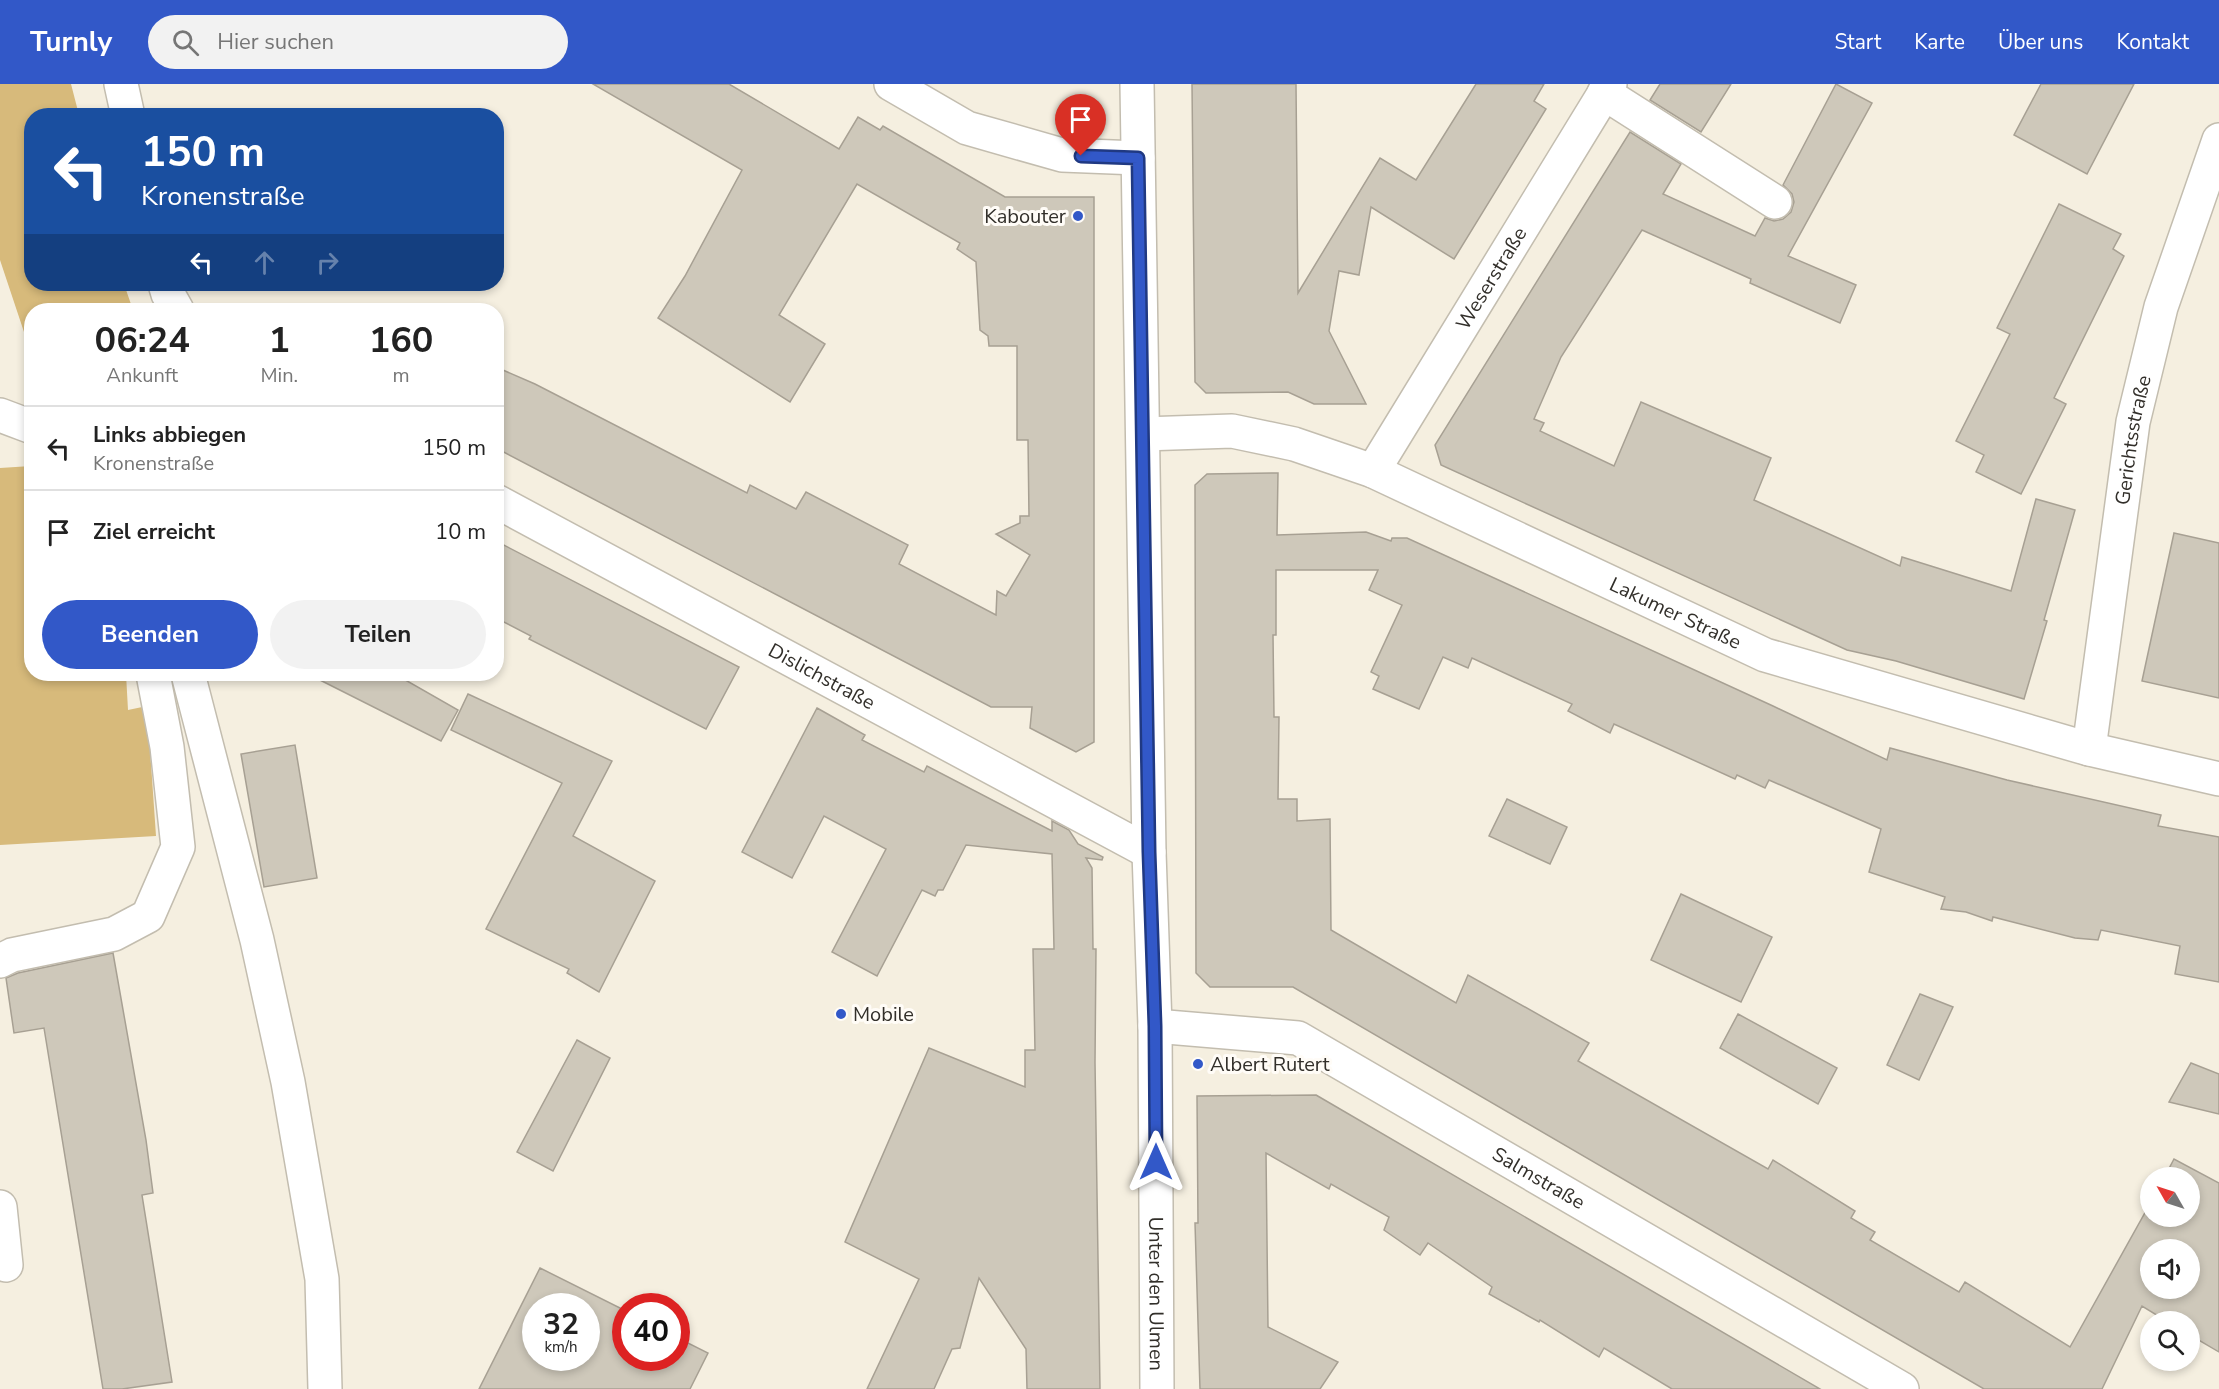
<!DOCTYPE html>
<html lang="de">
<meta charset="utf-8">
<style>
:root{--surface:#fff;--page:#f2f2f2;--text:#222;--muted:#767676;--line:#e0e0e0;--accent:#3258c8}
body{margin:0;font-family:"Nunito Sans",sans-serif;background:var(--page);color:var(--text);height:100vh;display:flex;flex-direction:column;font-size:22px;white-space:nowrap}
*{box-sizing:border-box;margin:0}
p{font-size:20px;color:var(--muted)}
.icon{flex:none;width:33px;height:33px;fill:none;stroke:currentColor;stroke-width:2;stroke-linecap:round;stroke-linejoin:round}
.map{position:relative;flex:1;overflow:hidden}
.panel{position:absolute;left:24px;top:219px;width:480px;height:378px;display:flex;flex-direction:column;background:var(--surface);border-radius:24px;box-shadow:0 3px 9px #0003}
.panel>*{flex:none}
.top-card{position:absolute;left:24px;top:24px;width:480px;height:183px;border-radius:24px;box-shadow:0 3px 9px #0003;background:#1a4fa0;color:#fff;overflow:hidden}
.needle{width:39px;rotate:309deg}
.tools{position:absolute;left:2140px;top:1083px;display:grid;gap:12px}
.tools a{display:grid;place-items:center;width:60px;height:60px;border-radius:50%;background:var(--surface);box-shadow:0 3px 9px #0003;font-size:30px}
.speed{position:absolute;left:522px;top:1209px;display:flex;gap:12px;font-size:30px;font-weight:700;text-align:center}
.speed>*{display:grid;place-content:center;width:78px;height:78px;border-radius:50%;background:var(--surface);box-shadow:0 3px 9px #0003;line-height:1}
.speed small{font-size:15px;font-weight:400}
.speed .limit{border:9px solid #d22;background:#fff;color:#111}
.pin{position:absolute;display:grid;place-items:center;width:51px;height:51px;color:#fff;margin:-62px -26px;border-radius:50% 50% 50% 0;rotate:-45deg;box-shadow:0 0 6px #0007}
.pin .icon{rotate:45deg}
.me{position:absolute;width:66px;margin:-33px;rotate:0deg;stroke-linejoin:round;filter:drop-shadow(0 0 4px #0008)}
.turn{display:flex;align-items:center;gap:21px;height:126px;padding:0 18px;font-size:27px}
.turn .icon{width:78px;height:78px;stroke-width:2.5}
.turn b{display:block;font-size:42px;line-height:51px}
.lanes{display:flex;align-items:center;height:57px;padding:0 18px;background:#0003;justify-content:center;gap:30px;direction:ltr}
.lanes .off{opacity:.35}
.eta{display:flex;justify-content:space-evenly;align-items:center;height:102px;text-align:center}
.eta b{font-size:36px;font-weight:700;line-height:42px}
.primary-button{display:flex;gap:12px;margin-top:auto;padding:12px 18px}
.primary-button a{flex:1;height:69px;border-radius:36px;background:var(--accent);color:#fff;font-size:24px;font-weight:700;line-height:69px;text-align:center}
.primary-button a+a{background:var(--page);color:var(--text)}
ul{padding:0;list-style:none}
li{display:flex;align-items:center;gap:18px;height:84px;padding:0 18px;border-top:2px solid var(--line)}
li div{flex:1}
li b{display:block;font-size:22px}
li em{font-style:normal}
header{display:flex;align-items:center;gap:36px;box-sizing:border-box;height:84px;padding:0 30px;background:var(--accent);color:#fff}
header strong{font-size:28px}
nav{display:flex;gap:33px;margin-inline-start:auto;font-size:21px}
.search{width:420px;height:54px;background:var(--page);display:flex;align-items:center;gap:15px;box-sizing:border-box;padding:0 21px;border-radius:33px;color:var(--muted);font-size:22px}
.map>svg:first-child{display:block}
</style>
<header>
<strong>Turnly</strong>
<div class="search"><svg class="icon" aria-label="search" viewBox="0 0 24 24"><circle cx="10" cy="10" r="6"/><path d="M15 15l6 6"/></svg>Hier suchen</div>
<nav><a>Start</a><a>Karte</a><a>Über uns</a><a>Kontakt</a></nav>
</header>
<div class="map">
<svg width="2219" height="1305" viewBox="0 0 2219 1305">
<rect width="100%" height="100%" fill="#f5efe0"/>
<!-- green -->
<g fill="#d7ba7b">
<polygon points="0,0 71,0 79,31 32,32 32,200 124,200 133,226 32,226 31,269 0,176"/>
<polygon points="31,382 32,590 126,590 128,626 147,622 156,752 0,761 0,384"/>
</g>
<!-- building -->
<g fill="#cec8ba" stroke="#a7a093" stroke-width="1.5" fill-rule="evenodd">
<polygon points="593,0 729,0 839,65 858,33 880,46 883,42 1005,113 1094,113 1094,658 1076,668 1030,644 1032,623 991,623 496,364 496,283 535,300 747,409 750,401 796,425 806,408 908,461 899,480 996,531 997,507 1006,512 1030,471 996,450 1020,439 1020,432 1029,432 1028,356 1017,356 1017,262 989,262 988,252 980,246 976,178 957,165 960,159 857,100 779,231 825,260 790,318 658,234 685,192 742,86"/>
<polygon points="1192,0 1296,0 1298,209 1380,74 1416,96 1476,0 1544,0 1534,17 1546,25 1454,175 1371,123 1359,191 1339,187 1329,247 1366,320 1314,320 1288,308 1206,309 1195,298"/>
<polygon points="1660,0 1731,0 1701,48 1650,16"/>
<polygon points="1836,0 1872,19 1788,172 1856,201 1840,239 1750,199 1751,195 1642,146 1561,273 1534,335 1544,339 1540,347 1614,382 1641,318 1771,374 1754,416 1900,482 1902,473 2011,507 2036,415 2075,426 2044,536 2047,537 2024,615 1896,577 1847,566 1441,381 1435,361 1630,48 1681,80 1663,110 1755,152 1765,134 1774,137 1783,135 1791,128 1794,118 1792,110 1783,101"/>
<polygon points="2041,0 2134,0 2087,90 2014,51"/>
<polygon points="2059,120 2121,150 2113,165 2124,172 2054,314 2066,320 2021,410 1976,388 1984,371 1956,357 2010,250 1997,244"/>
<path d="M1278,389L1277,451L1366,448L1391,457L1392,454H1407L1773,622L1887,676L1890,664L2007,696L2161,731L2158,742L2219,753V898L2175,890L2180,862L2101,846L2098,856L2075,854L1993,833L1992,837L1966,828L1941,825L1945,813L1869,788L1881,745L1769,696L1765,704L1737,691L1735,695L1614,640L1610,649L1568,627L1572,620L1472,574L1468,584L1443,573L1419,625L1373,605L1379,592L1371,588L1402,521L1369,506L1378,486H1276V551H1273L1274,633H1279L1278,715H1297V737L1330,735L1331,846L1456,919L1468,891L1589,959L1578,977L1768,1085L1773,1076L1855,1127L1851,1134L1875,1148L1870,1156L1959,1208L1965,1198L2070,1263L2151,1118V1132H2190V1094H2164L2174,1075L2219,1099V1268L2190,1251V1238H2168L2142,1222L2102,1305H1984L1293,903H1210L1196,889L1195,401L1207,390ZM2151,1166H2190V1204H2151Z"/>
<polygon points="2174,449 2219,459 2219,614 2142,597"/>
<polygon points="496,457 739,583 706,645 529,555 531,552 496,534"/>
<polygon points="308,590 395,590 458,626 441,657"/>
<polygon points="468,610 612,677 573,752 655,797 599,908 567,889 569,885 486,845 562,699 451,646"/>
<polygon points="817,624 865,651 862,656 924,688 927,682 1052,747 1052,737 1069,746 1078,760 1103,773 1102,776 1086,774 1092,784 1093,865 1096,865 1095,978 1100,1305 1027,1305 1026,1265 979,1194 960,1264 952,1265 934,1305 867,1305 919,1195 845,1158 929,964 1025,1003 1025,966 1035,966 1033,865 1054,865 1052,770 966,761 943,806 938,806 935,812 922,806 877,892 832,868 886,765 824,732 792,794 742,768"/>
<polygon points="295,661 317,794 264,803 241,670"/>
<polygon points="1507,715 1567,743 1550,780 1489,752"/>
<polygon points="1681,810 1772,853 1741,918 1651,876"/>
<polygon points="113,869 146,1056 153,1109 142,1111 172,1298 122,1305 103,1305 44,944 14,949 6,894 18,889"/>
<polygon points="1920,910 1953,923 1919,996 1887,981"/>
<polygon points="1738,930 1837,984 1818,1020 1720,964"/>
<polygon points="577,956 610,974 553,1087 517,1068"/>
<polygon points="2191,979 2219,990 2219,1030 2169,1018"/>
<polygon points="1316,1011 1820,1305 1672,1305 1604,1264 1599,1273 1540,1236 1539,1238 1489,1210 1492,1203 1428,1159 1420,1171 1384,1146 1389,1133 1331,1100 1329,1105 1266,1069 1268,1243 1338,1278 1320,1305 1200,1305 1195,1139 1198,1139 1197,1012"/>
<path d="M540,1184L626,1227V1274H676V1253L708,1269L690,1305H479ZM536,1222H586V1274H536Z"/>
</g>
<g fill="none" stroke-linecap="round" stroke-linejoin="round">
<defs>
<g id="minor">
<polyline points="121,0 128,32"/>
<polyline points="891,0 967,44 1062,71 1138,74"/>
<path id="s1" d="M1137,0L1149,768L1155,942L1157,1305"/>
<polyline points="1604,9 1775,118"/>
<polyline points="165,200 168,210 177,226"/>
<polyline points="0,331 32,343"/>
<path id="s2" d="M1143,350L1232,347L1294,360L1373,387L1765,571L2089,665L2219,695"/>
<path id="s3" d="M1373,387L1610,0"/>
<path id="s4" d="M496,417L1149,768"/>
<polyline points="188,590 257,856 288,998 322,1195 325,1305"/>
<path id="s5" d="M2089,665L2133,338L2161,223L2219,56"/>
<polyline points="0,877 12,871 114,850 148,832 178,763 167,663 153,590"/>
<path id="s6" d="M1155,942L1298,954L1902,1305"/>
<polyline points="0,1123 6,1181"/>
</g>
</defs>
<!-- minor casing -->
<use href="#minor" stroke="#c3bdaf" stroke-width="36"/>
<!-- minor -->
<use href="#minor" stroke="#fff" stroke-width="33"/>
</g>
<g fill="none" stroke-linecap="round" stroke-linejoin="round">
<defs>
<polyline id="route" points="1081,72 1138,74 1149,768 1155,942 1156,1078"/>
</defs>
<!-- route casing -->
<use href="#route" stroke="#203982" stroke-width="15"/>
<!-- route -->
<use href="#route" stroke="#3258c8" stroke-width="10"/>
</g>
<!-- markers -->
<g fill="#3258c8" stroke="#fffcf7" stroke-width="2">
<circle cx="1078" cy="132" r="6"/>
<circle cx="841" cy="930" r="6"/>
<circle cx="1198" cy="980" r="6"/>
</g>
<g text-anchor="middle" stroke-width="6" stroke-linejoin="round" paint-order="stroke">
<!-- poi labels -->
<g font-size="20" fill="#322f2a" stroke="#fffcf7" text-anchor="start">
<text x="1066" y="139" text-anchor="end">Kabouter</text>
<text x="853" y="937">Mobile</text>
<text x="1210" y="987">Albert Rutert</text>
</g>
<!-- street labels -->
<g font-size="20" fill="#322f2a" stroke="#fffcf7">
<text dy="7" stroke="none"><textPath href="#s3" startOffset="226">Weserstraße</textPath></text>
<text dy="7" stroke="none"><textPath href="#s5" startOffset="312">Gerichtsstraße</textPath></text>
<text dy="7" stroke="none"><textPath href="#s2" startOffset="570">Lakumer Straße</textPath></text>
<text dy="7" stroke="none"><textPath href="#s4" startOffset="370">Dislichstraße</textPath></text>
<text dy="7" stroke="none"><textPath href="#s6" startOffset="422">Salmstraße</textPath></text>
<text dy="7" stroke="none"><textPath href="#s1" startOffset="1210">Unter den Ulmen</textPath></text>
</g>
</g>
</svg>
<div class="tools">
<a><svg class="needle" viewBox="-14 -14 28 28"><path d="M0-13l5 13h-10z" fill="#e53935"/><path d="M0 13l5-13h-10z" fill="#767676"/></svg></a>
<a><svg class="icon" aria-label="sound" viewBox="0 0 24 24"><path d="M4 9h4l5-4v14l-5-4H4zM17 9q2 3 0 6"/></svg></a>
<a><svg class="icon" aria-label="search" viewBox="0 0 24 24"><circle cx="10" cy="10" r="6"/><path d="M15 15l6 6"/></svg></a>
</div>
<div class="speed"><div>32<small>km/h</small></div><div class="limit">40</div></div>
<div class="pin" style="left:1081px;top:72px;background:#d93025"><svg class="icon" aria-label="arrive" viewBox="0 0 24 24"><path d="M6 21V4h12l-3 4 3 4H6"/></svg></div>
<svg class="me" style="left:1156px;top:1078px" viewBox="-20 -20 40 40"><path d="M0-17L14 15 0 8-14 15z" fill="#3258c8" stroke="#fff" stroke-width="4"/></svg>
<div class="top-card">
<div class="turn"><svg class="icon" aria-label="left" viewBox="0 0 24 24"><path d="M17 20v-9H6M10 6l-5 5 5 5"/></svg><div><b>150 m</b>Kronenstraße</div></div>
<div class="lanes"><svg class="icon" aria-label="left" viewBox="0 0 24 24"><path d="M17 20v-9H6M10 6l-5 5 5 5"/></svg><svg class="icon off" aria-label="ahead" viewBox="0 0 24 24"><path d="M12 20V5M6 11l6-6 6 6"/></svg><svg class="icon off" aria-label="right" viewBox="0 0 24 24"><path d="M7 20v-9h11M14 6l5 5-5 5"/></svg></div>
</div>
<section class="panel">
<div class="eta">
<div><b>06:24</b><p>Ankunft</p></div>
<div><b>1</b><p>Min.</p></div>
<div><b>160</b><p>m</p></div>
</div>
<ul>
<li><svg class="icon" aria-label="left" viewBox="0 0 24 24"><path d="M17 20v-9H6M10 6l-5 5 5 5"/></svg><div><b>Links abbiegen</b><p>Kronenstraße</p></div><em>150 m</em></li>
<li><svg class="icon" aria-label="arrive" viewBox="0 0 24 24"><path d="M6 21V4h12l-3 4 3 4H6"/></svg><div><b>Ziel erreicht</b></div><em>10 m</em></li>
</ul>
<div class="primary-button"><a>Beenden</a><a>Teilen</a></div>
</section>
</div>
